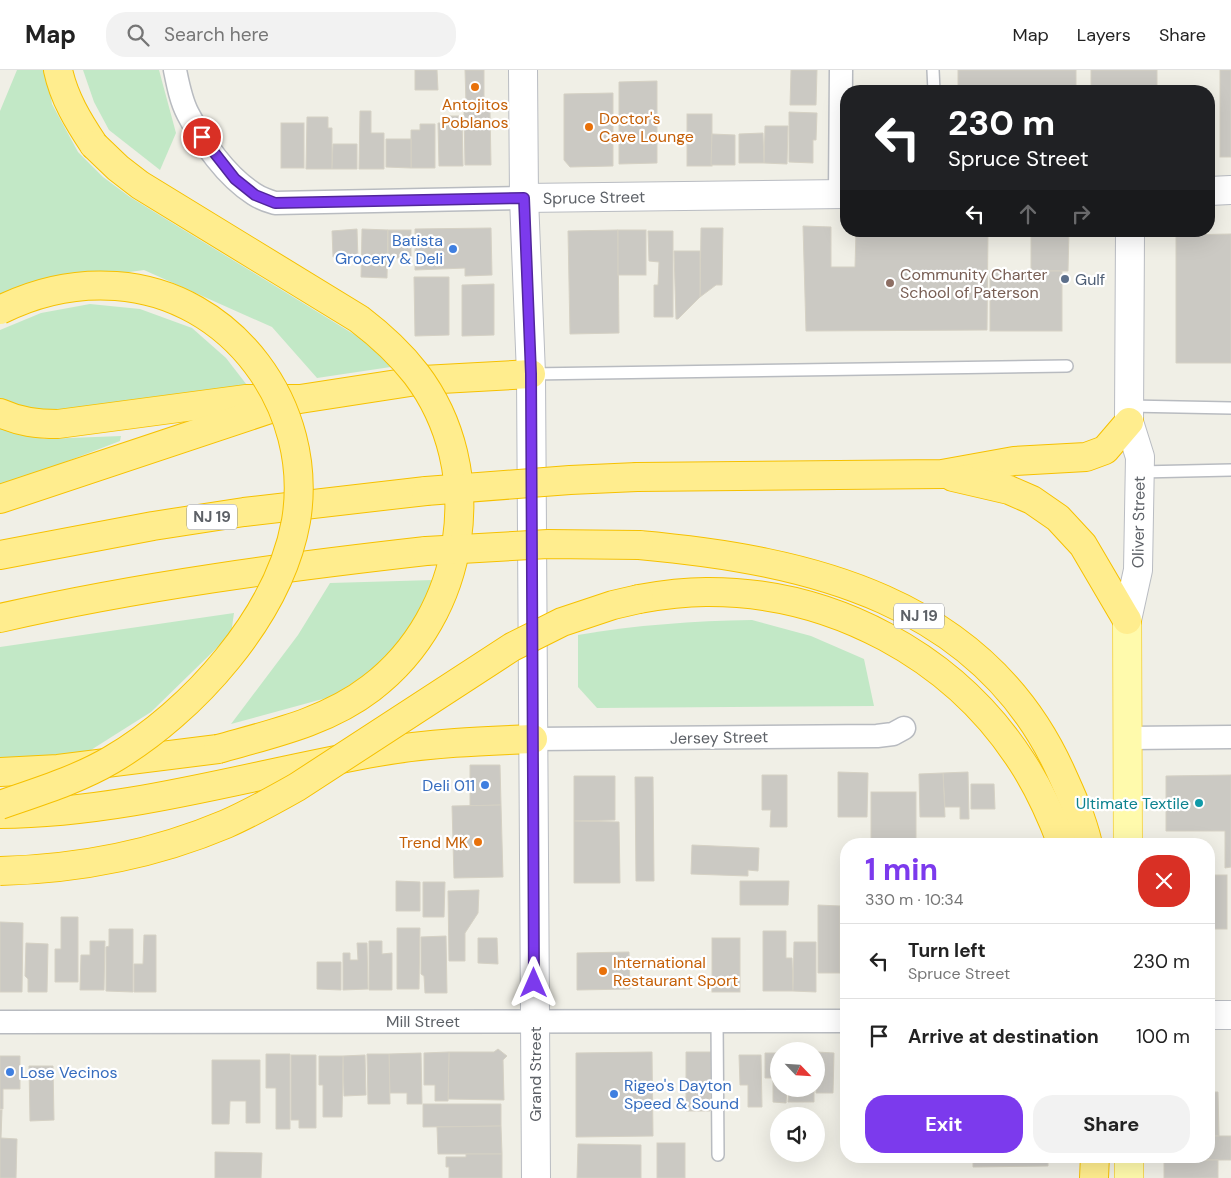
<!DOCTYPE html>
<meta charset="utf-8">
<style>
:root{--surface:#fff;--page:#f2f2f2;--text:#222;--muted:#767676;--line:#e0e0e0;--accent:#7c3aed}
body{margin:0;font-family:"DM Sans",sans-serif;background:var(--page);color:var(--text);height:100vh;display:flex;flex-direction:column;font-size:19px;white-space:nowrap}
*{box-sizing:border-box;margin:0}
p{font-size:16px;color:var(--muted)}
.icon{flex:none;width:28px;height:28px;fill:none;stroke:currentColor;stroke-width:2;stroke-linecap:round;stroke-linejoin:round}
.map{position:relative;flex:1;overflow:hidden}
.details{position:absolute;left:840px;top:768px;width:375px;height:325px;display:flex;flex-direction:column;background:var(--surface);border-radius:20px;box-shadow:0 5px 20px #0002}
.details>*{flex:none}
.banner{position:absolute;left:840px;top:15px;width:375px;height:152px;border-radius:20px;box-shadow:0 5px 20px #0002;background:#202124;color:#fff;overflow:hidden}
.needle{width:32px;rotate:115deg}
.fabs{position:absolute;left:770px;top:972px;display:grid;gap:10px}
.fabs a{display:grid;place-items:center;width:55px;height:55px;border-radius:50%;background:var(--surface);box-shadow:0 5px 20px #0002;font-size:25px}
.pin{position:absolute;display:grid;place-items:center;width:42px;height:42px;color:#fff;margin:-21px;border:2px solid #fff;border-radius:50%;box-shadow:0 1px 5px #0007}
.me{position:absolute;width:55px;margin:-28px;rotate:0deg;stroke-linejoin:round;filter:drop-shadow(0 0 4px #0008)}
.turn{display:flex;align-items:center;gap:18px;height:105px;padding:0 25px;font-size:22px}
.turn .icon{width:65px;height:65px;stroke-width:2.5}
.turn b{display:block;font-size:35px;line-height:42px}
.lanes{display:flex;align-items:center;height:48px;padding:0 25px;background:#0003;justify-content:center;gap:25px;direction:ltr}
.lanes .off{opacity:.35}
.round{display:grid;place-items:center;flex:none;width:52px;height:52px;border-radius:20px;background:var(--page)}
.overview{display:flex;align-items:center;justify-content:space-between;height:85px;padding:0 25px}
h1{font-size:30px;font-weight:700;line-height:38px;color:var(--accent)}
.action{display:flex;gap:10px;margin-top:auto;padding:10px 25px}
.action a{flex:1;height:58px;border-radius:20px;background:var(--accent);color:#fff;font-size:20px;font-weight:700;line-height:58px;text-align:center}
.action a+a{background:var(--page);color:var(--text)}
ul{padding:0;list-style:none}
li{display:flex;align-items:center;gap:15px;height:75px;padding:0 25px;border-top:1px solid var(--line)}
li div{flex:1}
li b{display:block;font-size:19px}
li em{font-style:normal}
header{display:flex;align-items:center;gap:30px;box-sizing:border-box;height:70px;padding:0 25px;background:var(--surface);border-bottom:1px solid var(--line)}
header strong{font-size:24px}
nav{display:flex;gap:28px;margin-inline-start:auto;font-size:18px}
.search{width:350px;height:45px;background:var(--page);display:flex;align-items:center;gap:12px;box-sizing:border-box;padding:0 18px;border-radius:20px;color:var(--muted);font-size:19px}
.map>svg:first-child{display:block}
</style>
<header>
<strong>Map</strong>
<div class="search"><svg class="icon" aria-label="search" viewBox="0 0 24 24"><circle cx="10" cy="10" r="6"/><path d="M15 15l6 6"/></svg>Search here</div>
<nav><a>Map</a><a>Layers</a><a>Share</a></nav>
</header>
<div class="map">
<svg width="1231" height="1108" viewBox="0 0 1231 1108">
<rect width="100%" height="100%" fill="#f0efe6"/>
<!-- green -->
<g fill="#c2e8c6">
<polygon points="17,0 47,0 52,34 78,82 103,107 130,127 404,295 317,308 272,257 144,200 22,217 0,226 0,41"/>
<polygon points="83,0 159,0 176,63 160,100 109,60 94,32"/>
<polygon points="90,234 140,239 192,258 226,288 250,319 45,343 16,335 0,328 0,260 41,243"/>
<polygon points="0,356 10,361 44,369 121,366 120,371 0,417"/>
<polygon points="434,510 411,562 383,594 330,627 231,654 298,565 330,513"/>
<polygon points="234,543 231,564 151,642 83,685 0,694 0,577"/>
<path d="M752,550L811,566L864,589L874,636L597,638L578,617V565C636,555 693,551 752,550Z"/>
</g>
<!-- building -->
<g fill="#cbc9c3" stroke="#d5d1c4">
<polygon points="415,0 437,0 438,20 415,20"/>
<polygon points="465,0 484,0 484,34 466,34"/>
<polygon points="791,0 817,0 816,35 790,35"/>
<rect x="958" y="0" width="118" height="21"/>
<rect x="1091" y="0" width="66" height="21"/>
<rect x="1220" y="0" width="11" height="87"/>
<polygon points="657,11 657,93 619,94 619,12"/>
<polygon points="613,23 613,96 570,97 564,90 564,24"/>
<polygon points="360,41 371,41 371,63 384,63 384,99 359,99"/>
<polygon points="490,41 491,95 465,95 464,42"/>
<polygon points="789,42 817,43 816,70 813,70 813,93 789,92"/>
<rect x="687" y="44" width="25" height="52"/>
<polygon points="444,46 462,46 463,96 439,96 438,53 444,53"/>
<polygon points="307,47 328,47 328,58 332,58 332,99 306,99"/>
<rect x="281" y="53" width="23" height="45"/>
<polygon points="420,54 435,54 435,98 411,98 411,60 420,60"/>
<polygon points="765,56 788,56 787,94 764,93"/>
<polygon points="763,63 764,93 739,93 739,64"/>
<polygon points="712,64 735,65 735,95 711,95"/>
<polygon points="386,69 411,69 411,98 386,97"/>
<polygon points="333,74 357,74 357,99 332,99"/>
<polygon points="803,156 831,157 831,197 855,197 856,161 988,161 987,260 806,261"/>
<polygon points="491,158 492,205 465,206 465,198 415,200 415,159"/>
<polygon points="701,158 723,158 722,215 716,215 700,227"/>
<polygon points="357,159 358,189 333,187 332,161"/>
<polygon points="362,159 388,160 387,208 361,207"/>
<rect x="388" y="160" width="23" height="28"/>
<polygon points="618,160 619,263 570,264 568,161"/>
<rect x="618" y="160" width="28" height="45"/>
<polygon points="648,161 673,161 673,247 654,247 654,215 658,215 659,192 649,191"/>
<polygon points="1031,161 1069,161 1068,201 1031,201"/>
<polygon points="1231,164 1231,293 1176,293 1176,165"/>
<polygon points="674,181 700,181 700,227 678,249 676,249"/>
<rect x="990" y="201" width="72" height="60"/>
<polygon points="414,207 449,207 449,265 415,266"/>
<polygon points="494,214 494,265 462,266 462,215"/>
<polygon points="470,695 500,695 501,735 470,736"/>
<polygon points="838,702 868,703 867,747 838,747"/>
<polygon points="968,702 969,749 960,749 960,737 945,737 943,703"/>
<polygon points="943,703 945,747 920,747 919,704"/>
<polygon points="762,705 787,705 787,757 770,757 771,740 762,740"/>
<polygon points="1231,705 1231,797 1225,798 1225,761 1166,761 1166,706"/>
<polygon points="574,706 615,706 615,750 574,751"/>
<polygon points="635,707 653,707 654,811 636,811"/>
<polygon points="971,714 994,714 995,739 971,739"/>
<rect x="871" y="722" width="45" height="52"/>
<polygon points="501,735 503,807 454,808 452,736"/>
<polygon points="574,751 619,752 620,813 574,813"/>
<polygon points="692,775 759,778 758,801 748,800 748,806 691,804"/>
<rect x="1209" y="805" width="18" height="54"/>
<polygon points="396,811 420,812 420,841 396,841"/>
<polygon points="740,811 789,811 788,835 740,835"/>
<polygon points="423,812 445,812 444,847 423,847"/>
<polygon points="479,820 478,843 465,863 465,891 449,891 448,821"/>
<polygon points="818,835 840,836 840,903 818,903"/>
<polygon points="61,847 78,847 78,912 55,912 55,879 61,879"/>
<polygon points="0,852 23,853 22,922 0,922"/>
<polygon points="397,858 420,858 419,919 397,919"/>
<polygon points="109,859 133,859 133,922 106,921 106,877 109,876"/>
<polygon points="763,861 786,861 786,888 792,888 793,921 763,921"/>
<polygon points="144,865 156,865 156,922 134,922 134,894 143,894"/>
<polygon points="446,866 447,923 425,923 424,906 421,904 421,867"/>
<polygon points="478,868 497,868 498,894 478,893"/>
<rect x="712" y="868" width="28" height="54"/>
<polygon points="90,871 105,871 104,920 80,920 81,885 90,885"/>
<polygon points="369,871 382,871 382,884 392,883 392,920 369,920"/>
<polygon points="794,872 816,872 816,922 793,921"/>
<polygon points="26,873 48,874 47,922 28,922 28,909 25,906"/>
<polygon points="357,873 367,873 368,919 343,920 343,883 350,883 350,890 358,890"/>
<polygon points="629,882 630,919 577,920 577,883"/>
<polygon points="317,892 341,892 341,920 317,919"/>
<polygon points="498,979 507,986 503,990 504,1030 448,1029 449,982 494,982"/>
<polygon points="449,982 448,1031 435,1031 435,1015 424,1015 424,983"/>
<polygon points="652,982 653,1066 576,1067 576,983"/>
<polygon points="686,982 711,982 710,1041 686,1041"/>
<polygon points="816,982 834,983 833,1023 816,1023"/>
<polygon points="421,983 422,1034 407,1034 407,1023 390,1023 389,984"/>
<polygon points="765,983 779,983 779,1019 787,1019 786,1033 773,1032 773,1008 765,1008"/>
<polygon points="266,984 290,984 290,1059 276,1059 276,1018 266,1018"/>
<polygon points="367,984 389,984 390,1034 368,1034"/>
<polygon points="291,985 316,985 316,1058 299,1058 299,1050 291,1050"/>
<polygon points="365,985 366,1025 344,1026 343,986"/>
<polygon points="739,985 761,985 762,1037 748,1037 748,1015 740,1015"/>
<polygon points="0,986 20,986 20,1019 3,1019 3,1039 0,1039"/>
<polygon points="319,986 343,986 342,1047 323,1047 323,1015 319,1015"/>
<polygon points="212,990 260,990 260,1053 246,1053 246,1031 230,1031 229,1054 212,1054"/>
<polygon points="29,996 53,996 54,1050 30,1051"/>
<polygon points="789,1019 814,1019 814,1032 788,1032"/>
<polygon points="1209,1022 1218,1022 1219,1066 1209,1066"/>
<polygon points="423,1034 501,1034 501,1056 423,1057"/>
<polygon points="0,1040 2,1040 1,1068 17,1069 16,1108 0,1108"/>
<polygon points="501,1056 502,1084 438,1084 437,1057"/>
<polygon points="1209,1066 1231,1066 1231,1090 1164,1090 1164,1086 1209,1086"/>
<rect x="657" y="1073" width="28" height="35"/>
<polygon points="578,1074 641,1075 641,1108 577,1108"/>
<polygon points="215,1082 262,1083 261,1108 215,1108"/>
<polygon points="466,1084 502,1084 502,1108 449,1108 449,1097 446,1097 446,1087 466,1087"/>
<polygon points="973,1086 1048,1086 1048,1096 973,1097"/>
<rect x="1164" y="1090" width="54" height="18"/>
</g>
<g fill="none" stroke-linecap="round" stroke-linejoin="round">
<defs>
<g id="lane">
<polyline points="933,0 934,21"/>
<polyline points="531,304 1067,296"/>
<polyline points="1129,336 1231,338"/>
<polyline points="1140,402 1231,400"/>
<polyline points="717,951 718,1085"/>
</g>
<g id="street">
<path d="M175,0C178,15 181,31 188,44C203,73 226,106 254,124C260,128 268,131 275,133L524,128"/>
<polyline points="840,124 841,0"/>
<polyline points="1128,668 1231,667"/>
<polyline points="533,669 877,666 893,664 904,658"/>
<polyline points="0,952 846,951"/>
</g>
<g id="secondary">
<polyline points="523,0 524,128 531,304 536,1108"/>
<polyline points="1209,121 1231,120"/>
<polyline points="524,128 846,124"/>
<polyline points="1127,550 1138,500 1140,387 1129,352 1130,161"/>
<polyline points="1209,945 1231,945"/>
</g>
<g id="primary">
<polyline points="1127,550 1128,774"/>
<polyline points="1129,1086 1129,1108"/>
</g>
<g id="highway">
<path d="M58,0C64,28 78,51 94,75"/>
<path d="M0,343C20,352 37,354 58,354L246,329H300L423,310L531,304"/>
<polyline points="637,407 942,404 1014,391 1086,387 1105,380 1129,352"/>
<polyline points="953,407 1009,420 1032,430 1058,448 1083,475 1127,550"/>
<polyline points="0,429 273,338"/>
<path d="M639,475C808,490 982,530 1060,700C1071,724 1082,748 1088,774"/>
<polyline points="0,485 153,456 244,442 426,421"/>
<path d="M639,529C661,525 684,522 706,522C832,521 954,586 1022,692C1039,718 1051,745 1062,774"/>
<path d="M0,548C140,516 284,497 426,481"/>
<polyline points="0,702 58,699 218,679"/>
<path d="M0,744C128,743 252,704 378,682C429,673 481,671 533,669"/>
<polyline points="1094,1108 1095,1086"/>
</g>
</defs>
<!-- lane casing -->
<use href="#lane" stroke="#b8bbc0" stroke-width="14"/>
<!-- street casing -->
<use href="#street" stroke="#b8bbc0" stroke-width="25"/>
<!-- secondary casing -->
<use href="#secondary" stroke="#b9bcc2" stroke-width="30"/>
<!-- primary casing -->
<use href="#primary" stroke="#f6d959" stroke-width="30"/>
<!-- highway casing -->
<use href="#highway" stroke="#f6c100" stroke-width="30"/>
<!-- lane -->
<use href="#lane" stroke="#fff" stroke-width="11"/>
<!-- street -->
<use href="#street" stroke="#fff" stroke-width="22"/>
<!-- secondary -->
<use href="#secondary" stroke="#fff" stroke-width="28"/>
<!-- primary -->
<use href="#primary" stroke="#fffaac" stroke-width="28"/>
<!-- highway -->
<use href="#highway" stroke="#ffed8e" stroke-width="28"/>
<defs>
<g id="highway-bridge">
<path d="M94,75L118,98L140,115L359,249C380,265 399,282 416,304C489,400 467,545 371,618C327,652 271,664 218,679"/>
<path d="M0,240C36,222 75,213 116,216C232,224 315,337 296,451C279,546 193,642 111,690C77,710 37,722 0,735"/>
<polyline points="426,421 570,410 637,407"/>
<polyline points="426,481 548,474 639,475"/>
<path d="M0,801C78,799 155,784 226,754C251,743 274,730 297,717L512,577L562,552L613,535L639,529"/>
</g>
</defs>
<!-- highway-bridge casing -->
<use href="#highway-bridge" stroke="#f6c100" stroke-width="30" stroke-linecap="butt"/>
<!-- highway-bridge -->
<use href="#highway-bridge" stroke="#ffed8e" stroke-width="28"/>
</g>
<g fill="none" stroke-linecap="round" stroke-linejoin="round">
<defs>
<polyline id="route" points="202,67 235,109 255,125 275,133 524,128 531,304 534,913"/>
</defs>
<!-- route casing -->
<use href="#route" stroke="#51269a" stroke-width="12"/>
<!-- route -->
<use href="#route" stroke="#7c3aed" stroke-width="9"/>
</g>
<!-- markers -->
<g fill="#e8710a" stroke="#fff" stroke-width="2">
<circle cx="475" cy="17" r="5"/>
<circle cx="589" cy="57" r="5"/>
<circle cx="478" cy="772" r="5"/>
<circle cx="603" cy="901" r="5"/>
</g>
<g fill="#3f7fe0" stroke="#fff" stroke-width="2">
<circle cx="453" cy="179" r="5"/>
<circle cx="485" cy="715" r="5"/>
<circle cx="10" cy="1002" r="5"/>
<circle cx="614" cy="1024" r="5"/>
</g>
<circle fill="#5c6f8a" stroke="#fff" stroke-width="2" cx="1065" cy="209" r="5"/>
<circle fill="#8d6e63" stroke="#fff" stroke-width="2" cx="890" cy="213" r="5"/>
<circle fill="#0f9aa8" stroke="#fff" stroke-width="2" cx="1199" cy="733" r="5"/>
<g text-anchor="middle" stroke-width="4.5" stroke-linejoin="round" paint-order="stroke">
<!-- shield labels -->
<g fill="#fff" stroke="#8e9095" stroke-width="1">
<rect x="187" y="434.5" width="50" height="25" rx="4"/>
<rect x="894" y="533.5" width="50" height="25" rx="4"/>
</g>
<g font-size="15" font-weight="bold" fill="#5d6167">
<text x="212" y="452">NJ 19</text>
<text x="919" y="551">NJ 19</text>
</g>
<!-- food labels -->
<g font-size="16" fill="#c56008" stroke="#fff" text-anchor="start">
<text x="475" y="40" text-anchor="middle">Antojitos<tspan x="475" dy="18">Poblanos</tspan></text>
<text x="599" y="54">Doctor's<tspan x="599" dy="18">Cave Lounge</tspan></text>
<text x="468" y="778" text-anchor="end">Trend MK</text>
<text x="613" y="898">International<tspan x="613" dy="18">Restaurant Sport</tspan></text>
</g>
<!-- street labels -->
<g font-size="16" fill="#5d6167" stroke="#fff">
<text transform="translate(594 127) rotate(-1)" y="6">Spruce Street</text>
<text transform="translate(1138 452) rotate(-89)" y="6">Oliver Street</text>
<text transform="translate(719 667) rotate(-1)" y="6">Jersey Street</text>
<text x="423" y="957">Mill Street</text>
<text transform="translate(535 1004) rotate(-90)" y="6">Grand Street</text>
</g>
<!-- shop labels -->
<g font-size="16" fill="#366cbe" stroke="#fff" text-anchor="end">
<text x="443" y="176">Batista<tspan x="443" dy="18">Grocery &amp; Deli</tspan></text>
<text x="475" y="721">Deli 011</text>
<text x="20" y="1008" text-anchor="start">Lose Vecinos</text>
<text x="624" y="1021" text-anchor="start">Rigeo's Dayton<tspan x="624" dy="18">Speed &amp; Sound</tspan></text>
</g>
<!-- education labels -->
<g font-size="16" fill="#785e54" stroke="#fff" text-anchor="start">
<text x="900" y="210">Community Charter<tspan x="900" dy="18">School of Paterson</tspan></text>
</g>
<!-- service labels -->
<g font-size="16" fill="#4e5e75" stroke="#fff" text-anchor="start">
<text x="1075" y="215">Gulf</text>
</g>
<!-- culture labels -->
<g font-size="16" fill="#0d838f" stroke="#fff" text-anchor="end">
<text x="1189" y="739">Ultimate Textile</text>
</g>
</g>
</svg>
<div class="fabs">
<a><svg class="needle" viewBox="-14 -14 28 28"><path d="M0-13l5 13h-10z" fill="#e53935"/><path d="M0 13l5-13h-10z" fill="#767676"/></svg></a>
<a><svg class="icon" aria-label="sound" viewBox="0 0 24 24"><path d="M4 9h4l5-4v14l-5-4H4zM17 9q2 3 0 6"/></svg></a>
</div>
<div class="pin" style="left:202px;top:67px;background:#d93025"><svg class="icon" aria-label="arrive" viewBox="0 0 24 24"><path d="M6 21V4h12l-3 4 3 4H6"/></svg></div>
<svg class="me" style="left:534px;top:913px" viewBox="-20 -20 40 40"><path d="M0-17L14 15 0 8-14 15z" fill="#7c3aed" stroke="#fff" stroke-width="4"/></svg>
<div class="banner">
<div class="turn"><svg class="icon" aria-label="left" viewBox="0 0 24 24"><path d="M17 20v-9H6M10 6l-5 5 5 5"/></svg><div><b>230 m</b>Spruce Street</div></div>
<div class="lanes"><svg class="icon" aria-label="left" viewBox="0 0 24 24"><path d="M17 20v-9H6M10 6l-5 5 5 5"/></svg><svg class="icon off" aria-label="ahead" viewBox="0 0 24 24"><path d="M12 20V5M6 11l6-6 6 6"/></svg><svg class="icon off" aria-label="right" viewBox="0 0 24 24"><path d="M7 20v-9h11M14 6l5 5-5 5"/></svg></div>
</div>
<section class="details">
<div class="overview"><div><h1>1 min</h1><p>330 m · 10:34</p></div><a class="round" style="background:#d93025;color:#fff"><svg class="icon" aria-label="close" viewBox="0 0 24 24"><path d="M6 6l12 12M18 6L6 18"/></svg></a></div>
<ul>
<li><svg class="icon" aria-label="left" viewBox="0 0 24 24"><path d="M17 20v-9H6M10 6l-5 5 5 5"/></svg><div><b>Turn left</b><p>Spruce Street</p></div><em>230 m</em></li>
<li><svg class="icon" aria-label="arrive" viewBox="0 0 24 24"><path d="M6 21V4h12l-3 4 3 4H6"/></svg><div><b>Arrive at destination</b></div><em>100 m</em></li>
</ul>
<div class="action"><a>Exit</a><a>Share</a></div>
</section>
</div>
